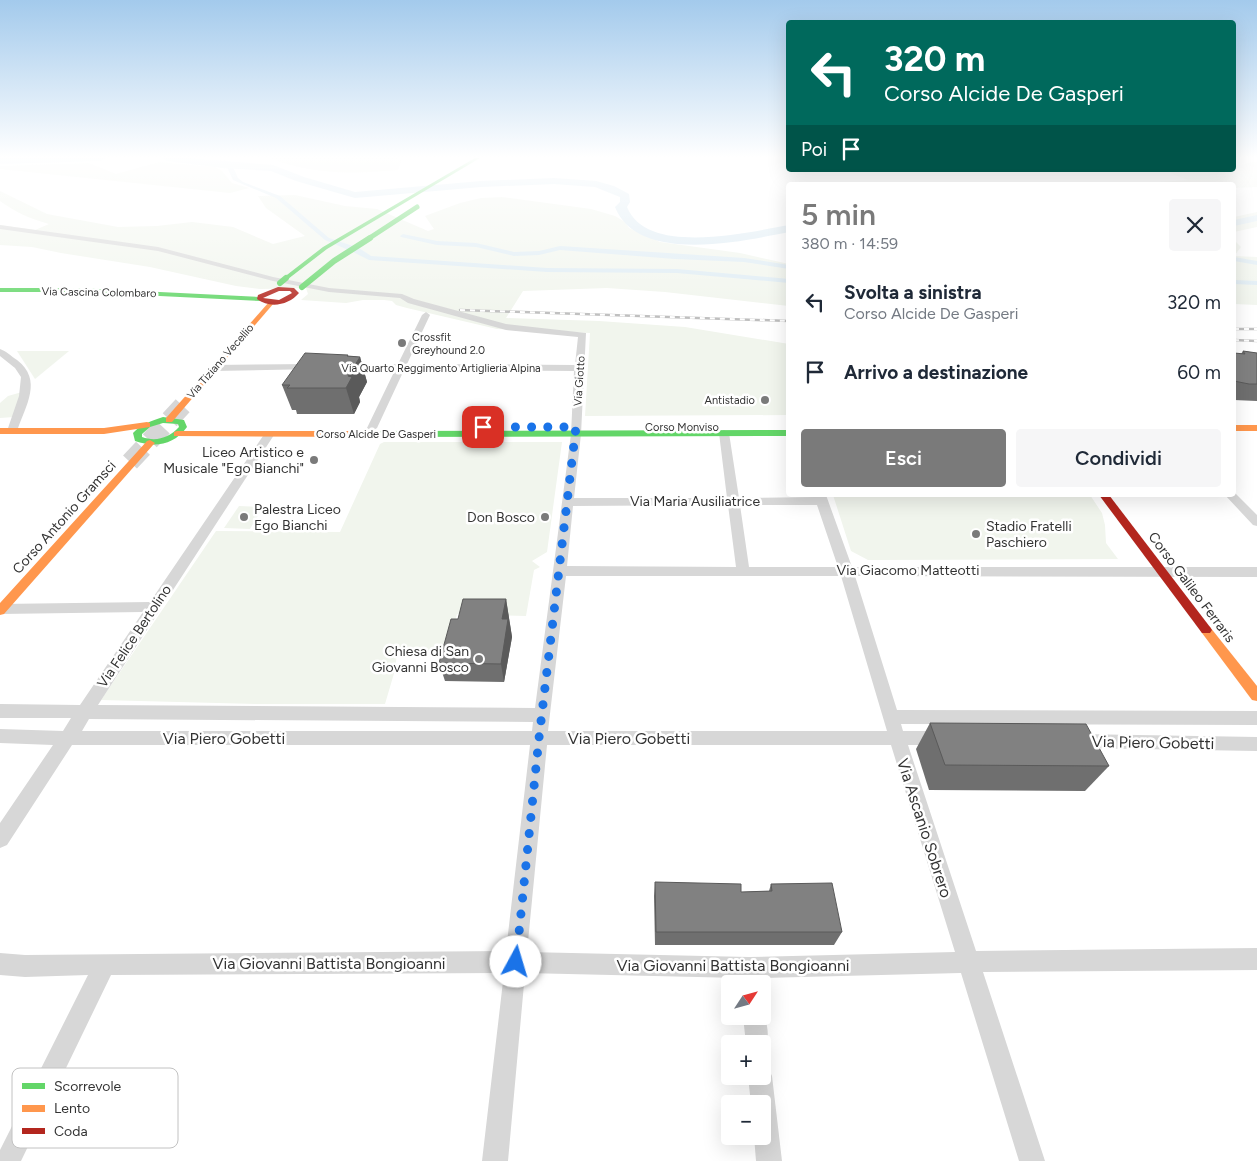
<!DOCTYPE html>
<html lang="it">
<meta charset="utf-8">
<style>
:root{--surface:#fff;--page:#f6f6f7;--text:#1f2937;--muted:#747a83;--accent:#7a7a7a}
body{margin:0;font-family:Figtree,sans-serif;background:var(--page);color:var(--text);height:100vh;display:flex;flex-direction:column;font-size:19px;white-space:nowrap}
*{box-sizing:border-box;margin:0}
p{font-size:16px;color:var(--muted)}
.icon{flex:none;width:28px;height:28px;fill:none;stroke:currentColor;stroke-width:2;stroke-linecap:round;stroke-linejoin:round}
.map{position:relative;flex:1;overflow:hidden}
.drawer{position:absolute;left:786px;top:182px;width:450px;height:315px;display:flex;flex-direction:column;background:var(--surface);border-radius:5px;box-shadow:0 5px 20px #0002}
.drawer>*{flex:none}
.hud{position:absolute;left:786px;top:20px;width:450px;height:152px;border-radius:5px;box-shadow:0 5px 20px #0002;background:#00695c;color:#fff;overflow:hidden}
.needle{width:32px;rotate:54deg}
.controls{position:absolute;left:721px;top:975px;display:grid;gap:10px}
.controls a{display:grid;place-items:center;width:50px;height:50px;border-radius:5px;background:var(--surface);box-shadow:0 5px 20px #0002;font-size:25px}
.pin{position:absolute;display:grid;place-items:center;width:42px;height:42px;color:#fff;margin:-21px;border-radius:10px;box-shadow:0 2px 8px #0006}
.me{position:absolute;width:55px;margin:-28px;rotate:6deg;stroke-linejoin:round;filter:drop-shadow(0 0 4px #0008)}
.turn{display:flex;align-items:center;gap:18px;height:105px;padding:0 15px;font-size:22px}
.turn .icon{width:65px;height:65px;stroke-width:2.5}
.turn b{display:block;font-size:35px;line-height:42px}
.then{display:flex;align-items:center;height:48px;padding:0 15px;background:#0003;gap:10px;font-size:19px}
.round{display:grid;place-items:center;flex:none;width:52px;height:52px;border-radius:5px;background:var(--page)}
.overview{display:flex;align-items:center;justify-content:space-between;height:85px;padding:0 15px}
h1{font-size:30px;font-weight:600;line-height:38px;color:var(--accent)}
.cta{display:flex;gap:10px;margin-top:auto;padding:10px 15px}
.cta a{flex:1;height:58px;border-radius:5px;background:var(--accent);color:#fff;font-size:20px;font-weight:600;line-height:58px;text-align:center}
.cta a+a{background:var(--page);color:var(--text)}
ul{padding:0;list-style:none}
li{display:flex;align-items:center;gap:15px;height:70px;padding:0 15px}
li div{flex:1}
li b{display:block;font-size:19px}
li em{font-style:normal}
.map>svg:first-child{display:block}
</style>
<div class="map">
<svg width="1257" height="1161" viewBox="0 0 1257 1161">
<rect width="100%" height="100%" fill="#fff"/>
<!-- green -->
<g fill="#f1f5ed">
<path d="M269,158H397L402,160L398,170C352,174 314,175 269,158Z"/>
<polygon points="1257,161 1257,187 1234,188 1234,185 1114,185 1188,180 1170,173 1176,170 1234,170 1234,166"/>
<polygon points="159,162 215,167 222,171 232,183 249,188 230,193 0,169 0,166 89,163 116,174"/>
<path d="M0,191L47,214L118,227L157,226L192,222L233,227L273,244L305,236L266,208L258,196L295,195L345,206L377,209L428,231L434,229L425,216L460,203L481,198L502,197L591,209L615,216L625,222L629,228L660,242L740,253L789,264V306L665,292L607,288L523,291L506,318L599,321L685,327L789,344V415L585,416L590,333L497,329L407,308L396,305L392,301L384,300H363L346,303L301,300L308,294L306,288L260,289L236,286L150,267L61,253L32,247L0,245V225L35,230L49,224C28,218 17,213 0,201Z"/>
<polygon points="1257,212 1257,227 1234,232 1234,217"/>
<polygon points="1234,240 1241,247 1234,256 1257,257 1257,305 1234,304"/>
<polygon points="17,351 69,351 35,379"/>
<polygon points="22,392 14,417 0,418 0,403 8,396"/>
<polygon points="384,442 562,442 547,552 532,561 540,567 534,570 526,616 457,614 447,651 397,653 395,670 385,704 256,704 101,700 216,531 340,532 380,444"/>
<polygon points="833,495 1090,495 1102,513 1105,525 1106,543 1118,559 868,560 851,551"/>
<polygon points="239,506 263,507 250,529 224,528"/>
</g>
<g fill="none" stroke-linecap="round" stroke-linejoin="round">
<!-- canal -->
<g fill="#ddebf3" fill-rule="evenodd">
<polygon points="229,163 232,165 238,178 243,182 280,196 329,238 359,248 371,256 547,268 677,269 789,279 789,283 677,273 547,272 369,260 353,252 325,240 276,198 233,180 226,165"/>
<polygon points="403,234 437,241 476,243 514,252 539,251 560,246 744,258 789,265 789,269 744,262 675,259 560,250 539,255 514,256 476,247 437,245 401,237 400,236"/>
<polygon points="1234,257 1257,261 1257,265 1234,261"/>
<polygon points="1234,280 1257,281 1257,285 1234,284"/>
</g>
<!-- river -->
<g fill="#ddebf3" fill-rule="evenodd">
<polygon points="0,158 106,158 101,161 0,164"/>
<path d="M162,158H189L273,165L304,177L355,192L481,181L554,178L596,181L614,186L629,194L630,202L627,207C647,257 749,232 789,225V232C743,241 638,265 615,207L620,202V197L595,187L554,184L481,187L355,198L296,181L271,171L223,168L167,161Z"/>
<polygon points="1257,215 1257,221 1234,226 1234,220"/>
</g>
<!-- highway-tunnel -->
<polyline stroke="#d6d6d6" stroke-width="19" stroke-dasharray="19 10" stroke-linecap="butt" points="130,462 189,399"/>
<!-- street -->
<g fill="#d7d7d7" fill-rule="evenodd">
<path d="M0,225L158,247L273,277L329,288L402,294L414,299L506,324L586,333L581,434L574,498H727L719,433L724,430L729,433L739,498L815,497L814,495H826L852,567H1257V577L855,576L897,710L1257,711V725L901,724L903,731H939L945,733L947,738L945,743L939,745H908L976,951L1257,948V970L983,972L1045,1161H1019L961,973L761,978L762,984H740V978L525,973L508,1161H482L504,973L111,975L21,1161H0V1150L88,975L25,977L0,975V953L25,955L506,951L530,745H72L7,845L0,848V823L53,745L0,743V729L63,731L71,718H0V704L80,705L143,612L0,614V604L150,602L265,433L269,432L274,435L98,705L535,708L571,434L574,371L404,370L377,428L372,431L367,428L395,370H344L339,367L344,364H398L422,315L426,312L430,315L407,364L575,365L578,337L506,330L408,303L400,298L329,292L273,281L158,251L0,229ZM728,505L736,567L567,566L573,506ZM740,505H817L838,567H749ZM566,576H841L887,731H548ZM89,719L533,722L532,731H82ZM547,745H891L955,952L749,957L527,952Z"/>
<path d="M0,349C6,351 11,356 17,360C43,380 26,405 17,431L12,434L7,431L19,396L21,377L15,368L0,356Z"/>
<polygon points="313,364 316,365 316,369 214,371 209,368 214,365"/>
<polygon points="1234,492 1257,515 1257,526 1253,525 1225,495 1234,495"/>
<polygon points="1078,734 1257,737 1257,751 1078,748 1072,746 1070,741 1072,736"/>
<path d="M762,1010C768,1022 770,1040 765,1052L762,1053V1044H746L743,1016H762Z"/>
<polygon points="762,1065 768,1068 772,1076 782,1161 756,1161 754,1136 762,1136 762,1104 751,1104 748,1076 762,1076"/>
</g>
<!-- fast -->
<g fill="#63d668" fill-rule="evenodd">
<polygon points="475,158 480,158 327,249 288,279 283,278 323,247"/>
<polygon points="0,288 79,288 260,297 263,299 260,301 79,292 0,292"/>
<path d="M163,417L184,420L187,427C174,445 155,448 135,441L133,433C141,424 151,421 163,417ZM163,423L178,424L179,427C169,438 156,442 142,437V434L150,427Z"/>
<polygon points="789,430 789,436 369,437 365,434 369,431"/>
</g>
<!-- slow -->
<g fill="#ff974d" fill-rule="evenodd">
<polygon points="269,302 274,303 172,422 166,422 166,418"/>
<polygon points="147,422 150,423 150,427 104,434 0,434 0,428 104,428"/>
<rect x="1234" y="425" width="23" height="6"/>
<polygon points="177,431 369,431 373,434 369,437 174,436 174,432"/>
<polygon points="150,440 155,443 153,445 4,614 0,615 0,603 147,441"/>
<polygon points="1206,625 1210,627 1257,686 1257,701 1252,700 1202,633 1200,630 1202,627"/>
</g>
<!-- jam -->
<g fill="#b3261e" fill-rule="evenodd">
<path d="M278,287L294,288L299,293C289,305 270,309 257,299L258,295ZM279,291H290L292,293L279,300L263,298Z"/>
<polygon points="1099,495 1109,495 1210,627 1212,630 1210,633 1202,633"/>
</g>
<defs>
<g id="rail">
<polyline points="460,310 789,321"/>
<polyline points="1234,329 1257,329"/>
<polyline points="1234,340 1257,341"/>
</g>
</defs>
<!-- rail casing -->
<use href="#rail" stroke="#bebebe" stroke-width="2.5"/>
<!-- rail -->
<use href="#rail" stroke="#fff" stroke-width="2" stroke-dasharray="5" stroke-linecap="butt"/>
<!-- fast-bridge-far1 -->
<polyline stroke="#63d668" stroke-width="5" points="368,239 417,207"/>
<!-- fast-bridge -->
<g stroke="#63d668" stroke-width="6">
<polyline points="280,283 286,278"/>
<polyline points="302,287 334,261 370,238"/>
</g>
</g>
<!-- wall -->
<g fill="#6f6f6f">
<polygon points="1243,351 1257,353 1257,401 1234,400 1234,353 1241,354"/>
<polygon points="349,356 360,357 367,382 359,397 360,402 354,414 297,414 296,410 292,410 282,385"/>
<polygon points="506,599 512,637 504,682 445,681 439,663 458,619"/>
<polygon points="930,723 1109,766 1085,791 929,790 916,749"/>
<polygon points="655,882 741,892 769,891 771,884 842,932 834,945 655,945 654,896"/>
</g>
<!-- shaded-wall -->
<g fill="#5a5a5a">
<polygon points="348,355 353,369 360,357 367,382 359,397 360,402 354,414 346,388 348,376 347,356"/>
<polygon points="506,599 512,637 504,682 501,664 502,619"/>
</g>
<!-- building -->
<g fill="#818181" stroke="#5a5a5a">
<polygon points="1243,351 1257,353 1257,384 1249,384 1234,381 1234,353 1245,354"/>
<polygon points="305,353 348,355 347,356 360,357 348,376 352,377 346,388 287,388 290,385 282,385"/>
<polygon points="463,599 506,599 502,619 508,619 501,664 439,663 451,619 458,619"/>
<polygon points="930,723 1086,724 1109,766 945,765"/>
<polygon points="655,882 741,884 741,892 772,891 771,884 832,883 842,932 656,932"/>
</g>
<!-- sky -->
<linearGradient id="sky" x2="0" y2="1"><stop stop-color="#a3caec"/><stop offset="0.49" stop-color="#fff"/><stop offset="1" stop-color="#fff" stop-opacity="0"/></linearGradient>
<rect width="1257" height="320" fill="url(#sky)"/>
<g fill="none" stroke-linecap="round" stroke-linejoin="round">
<!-- route -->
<polyline stroke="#1a73e8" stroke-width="9" stroke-dasharray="0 16.2" points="483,427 576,427 539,738 516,962"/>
</g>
<!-- markers -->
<g fill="#7a7a7a" stroke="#fff" stroke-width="2">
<circle cx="402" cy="343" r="5"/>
<circle cx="765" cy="400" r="5"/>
<circle cx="314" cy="460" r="5"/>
<circle cx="244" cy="517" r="5"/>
<circle cx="545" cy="517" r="5"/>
<circle cx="976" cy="534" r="5"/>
<circle cx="479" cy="659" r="5"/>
</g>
<g text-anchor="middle" stroke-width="5" stroke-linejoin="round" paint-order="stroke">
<!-- far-street labels -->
<g font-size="11" fill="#333" stroke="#fff">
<text transform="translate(99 292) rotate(1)" y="4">Via Cascina Colombaro</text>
<text transform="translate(220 361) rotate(-49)" y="4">Via Tiziano Vecellio</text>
<text x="441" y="372">Via Quarto Reggimento Artiglieria Alpina</text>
<text transform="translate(579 381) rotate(-86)" y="4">Via Giotto</text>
<text x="682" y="431">Corso Monviso</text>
<text x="376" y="438">Corso Alcide De Gasperi</text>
</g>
<!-- far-poi labels -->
<g font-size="11" fill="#333" stroke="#fff" text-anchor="start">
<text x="412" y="341">Crossfit<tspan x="412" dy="13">Greyhound 2.0</tspan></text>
<text x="755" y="404" text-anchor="end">Antistadio</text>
</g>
<!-- poi labels -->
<g font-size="14" fill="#333" stroke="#fff" text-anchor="end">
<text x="304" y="457">Liceo Artistico e<tspan x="304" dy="16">Musicale "Ego Bianchi"</tspan></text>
<text x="254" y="514" text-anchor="start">Palestra Liceo<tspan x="254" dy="16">Ego Bianchi</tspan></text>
<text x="535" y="522">Don Bosco</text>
<text x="986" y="531" text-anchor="start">Stadio Fratelli<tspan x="986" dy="16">Paschiero</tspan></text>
<text x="469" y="656">Chiesa di San<tspan x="469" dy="16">Giovanni Bosco</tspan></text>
</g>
<!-- street labels -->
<g font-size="14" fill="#333" stroke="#fff">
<text x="695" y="506">Via Maria Ausiliatrice</text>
<text transform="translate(64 517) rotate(-48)" y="5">Corso Antonio Gramsci</text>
<text x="908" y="575">Via Giacomo Matteotti</text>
<text transform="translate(1192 587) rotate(53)" y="5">Corso Galileo Ferraris</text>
<text transform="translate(134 636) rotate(-56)" y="5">Via Felice Bertolino</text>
</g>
<!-- near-street labels -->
<g font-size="16" fill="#333" stroke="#fff">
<text x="224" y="744">Via Piero Gobetti</text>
<text x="629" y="744">Via Piero Gobetti</text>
<text transform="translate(1153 742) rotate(1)" y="6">Via Piero Gobetti</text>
<text transform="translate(925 828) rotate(72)" y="6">Via Ascanio Sobrero</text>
<text x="329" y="969">Via Giovanni Battista Bongioanni</text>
<text x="733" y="971">Via Giovanni Battista Bongioanni</text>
</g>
</g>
<!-- legend -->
<rect x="12" y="1068" width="166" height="80" rx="8" fill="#fff" stroke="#c2c2c2" stroke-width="1"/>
<rect x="22" y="1083" width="23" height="6" fill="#63d668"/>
<rect x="22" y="1105" width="23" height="7" fill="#ff974d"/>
<rect x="22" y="1128" width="23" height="6" fill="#b3261e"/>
<g font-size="14" fill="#333">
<text x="54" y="1091">Scorrevole</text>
<text x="54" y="1113">Lento</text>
<text x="54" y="1136">Coda</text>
</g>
</svg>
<div class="controls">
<a><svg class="needle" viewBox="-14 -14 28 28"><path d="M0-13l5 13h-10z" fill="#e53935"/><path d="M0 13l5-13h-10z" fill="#747a83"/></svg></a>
<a>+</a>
<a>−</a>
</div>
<div class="pin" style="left:483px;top:427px;background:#d93025"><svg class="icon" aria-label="arrive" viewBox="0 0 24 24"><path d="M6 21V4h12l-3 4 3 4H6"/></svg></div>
<svg class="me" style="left:516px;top:962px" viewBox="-20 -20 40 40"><circle r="19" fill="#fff"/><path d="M0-13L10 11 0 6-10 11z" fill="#1a73e8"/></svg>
<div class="hud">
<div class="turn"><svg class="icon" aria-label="left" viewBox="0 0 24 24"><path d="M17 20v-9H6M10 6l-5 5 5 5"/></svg><div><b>320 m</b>Corso Alcide De Gasperi</div></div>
<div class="then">Poi<svg class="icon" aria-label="arrive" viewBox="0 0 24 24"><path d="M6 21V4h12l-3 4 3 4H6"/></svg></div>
</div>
<section class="drawer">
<div class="overview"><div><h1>5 min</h1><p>380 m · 14:59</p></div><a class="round"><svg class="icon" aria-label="close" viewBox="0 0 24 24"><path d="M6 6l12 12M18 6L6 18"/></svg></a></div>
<ul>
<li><svg class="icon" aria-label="left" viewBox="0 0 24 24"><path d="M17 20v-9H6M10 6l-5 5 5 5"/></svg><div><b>Svolta a sinistra</b><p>Corso Alcide De Gasperi</p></div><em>320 m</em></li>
<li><svg class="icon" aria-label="arrive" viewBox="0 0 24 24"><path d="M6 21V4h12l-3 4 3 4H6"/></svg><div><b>Arrivo a destinazione</b></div><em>60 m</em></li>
</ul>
<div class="cta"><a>Esci</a><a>Condividi</a></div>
</section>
</div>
